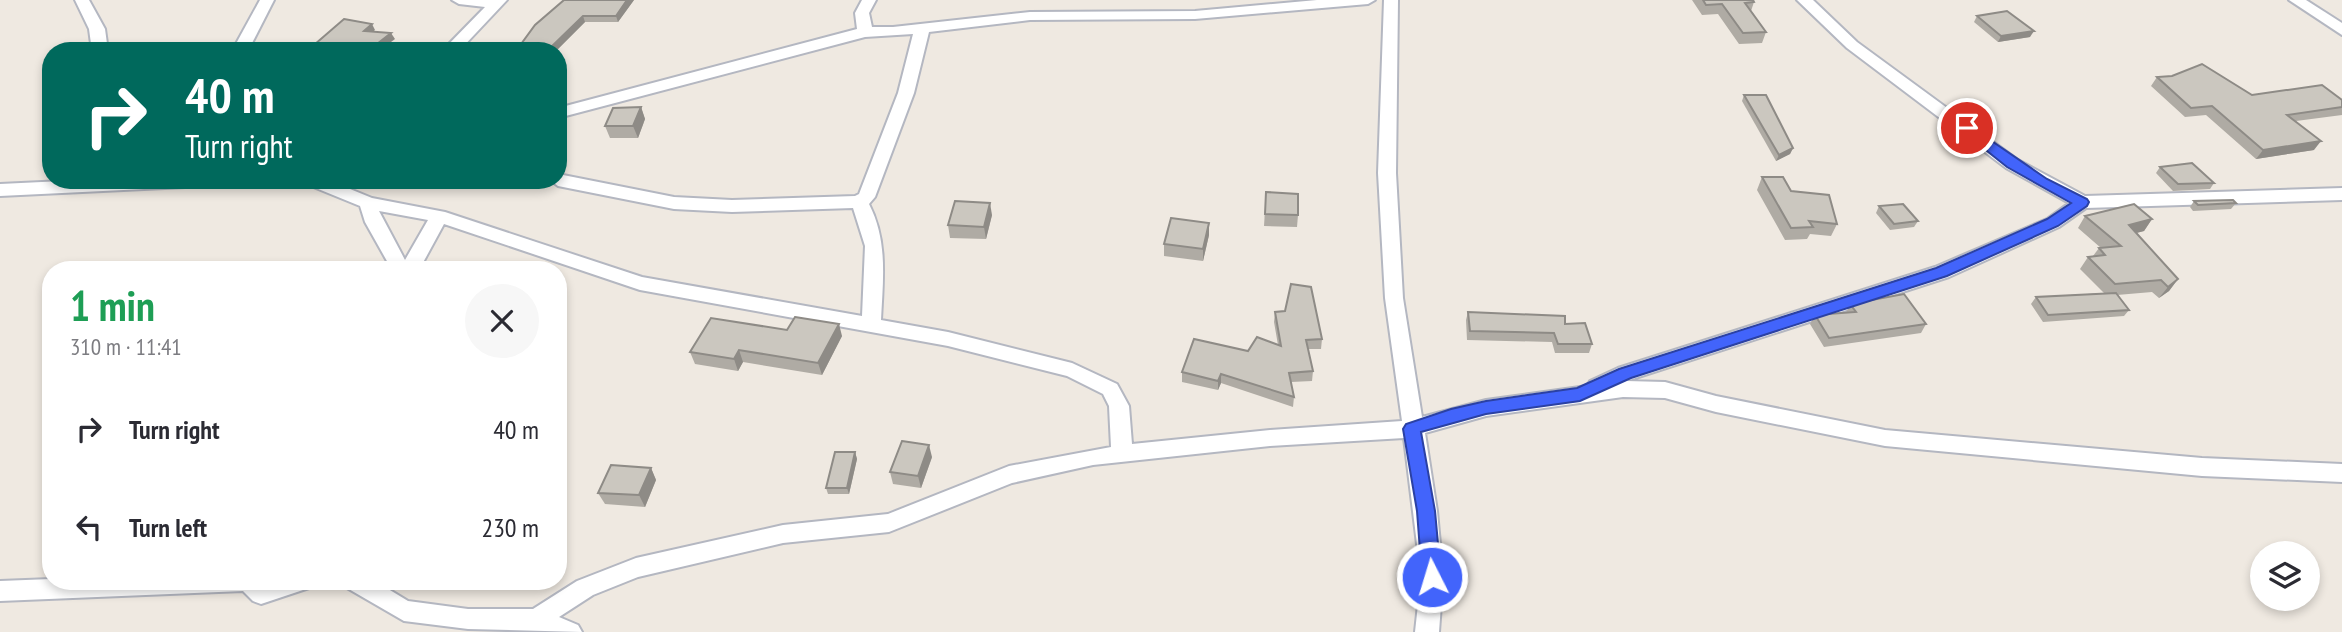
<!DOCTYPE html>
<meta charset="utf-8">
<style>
:root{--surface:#fff;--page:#f7f7f7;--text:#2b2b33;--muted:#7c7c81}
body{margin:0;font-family:"PT Sans Narrow",sans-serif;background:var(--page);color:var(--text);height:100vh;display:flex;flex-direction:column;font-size:26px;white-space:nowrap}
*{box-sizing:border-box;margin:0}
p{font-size:23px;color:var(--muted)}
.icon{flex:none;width:38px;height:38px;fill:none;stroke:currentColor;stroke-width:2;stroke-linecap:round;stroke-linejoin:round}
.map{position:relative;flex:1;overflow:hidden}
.sheet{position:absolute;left:42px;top:261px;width:525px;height:329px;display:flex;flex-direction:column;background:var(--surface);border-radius:28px;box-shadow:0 4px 10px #0003}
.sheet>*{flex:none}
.top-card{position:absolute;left:42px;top:42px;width:525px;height:147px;border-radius:28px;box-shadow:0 4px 10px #0003;background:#00695c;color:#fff;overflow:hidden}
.buttons{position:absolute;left:2250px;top:541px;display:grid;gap:14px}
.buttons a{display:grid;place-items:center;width:70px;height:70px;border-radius:50%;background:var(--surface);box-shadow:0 4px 10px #0003;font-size:35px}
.pin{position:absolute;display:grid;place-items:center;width:60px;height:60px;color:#fff;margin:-30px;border:4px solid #fff;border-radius:50%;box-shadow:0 2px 7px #0007}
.me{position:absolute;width:77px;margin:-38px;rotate:355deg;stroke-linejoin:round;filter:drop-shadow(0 0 5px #0008)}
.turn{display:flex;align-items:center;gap:24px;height:147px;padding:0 28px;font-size:32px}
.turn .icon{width:91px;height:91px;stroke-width:2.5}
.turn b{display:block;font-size:49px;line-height:60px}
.round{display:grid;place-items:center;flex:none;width:74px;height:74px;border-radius:37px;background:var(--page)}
.head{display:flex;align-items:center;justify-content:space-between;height:119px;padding:0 28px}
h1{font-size:42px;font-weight:700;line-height:52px;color:#1e9e55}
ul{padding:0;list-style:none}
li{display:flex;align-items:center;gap:21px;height:98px;padding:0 28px}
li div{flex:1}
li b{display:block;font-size:26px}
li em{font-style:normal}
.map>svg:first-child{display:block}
</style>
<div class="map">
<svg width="2342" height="632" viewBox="0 0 2342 632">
<rect width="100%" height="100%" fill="#efe9e1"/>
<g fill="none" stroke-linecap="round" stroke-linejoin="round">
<defs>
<g id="minor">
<polygon points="75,0 89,0 105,29 108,51 92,51 89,29"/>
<polygon points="260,0 274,0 248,51 232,51"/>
<polygon points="452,0 507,0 459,51 442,51 485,7 459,4"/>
<path d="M862,0H876L869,13L872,27H893L1030,12L1195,11L1317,0H1375L1368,4L1195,19L1030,20L929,32L914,93L875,197L869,204C888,241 883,279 881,320L948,332L1072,363L1117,384L1129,406L1132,444L1270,430L1402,421L1385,298L1378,173L1384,0H1398L1396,173L1403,298L1422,417L1486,400L1587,386L1590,381L1618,368L1935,267L2047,219L2069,203L2006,168L1847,48L1797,0H1813L1857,42L2018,160L2085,196L2342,188V200L2086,208L2059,227L1949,277L1626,381L1665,382L1716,396L1885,430L2202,458L2342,464V482L2202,476L1885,446L1716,412L1665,398L1623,397L1486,416L1425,433L1437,511L1443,577L1439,632H1415L1421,577L1404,438L1270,446L1093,465L1012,483L889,532L783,543L638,577L593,595L559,617L578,625L582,632L468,629L404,621L347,588L343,581H375L408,601L468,609H533L577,581L636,558L783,525L888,514L1009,466L1111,447L1109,406L1103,394L1067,376L948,346L640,290L444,224L419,270H392L365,222L360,206L306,184L304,180H328L372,198L445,212L642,277L862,316L865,246L853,208L732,212L674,209L558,186L550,180H558V174L674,197L732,200L855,196L859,194L898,93L913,34L865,37L558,118V108L857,29L855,13ZM379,211L428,220L405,260Z"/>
<polygon points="2289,0 2306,0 2342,23 2342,35"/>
<polygon points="84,180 214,180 206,186 0,196 0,184"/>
<polygon points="51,579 51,581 313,581 309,588 261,604 253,601 243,591 0,601 0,581"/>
</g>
</defs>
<!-- minor casing -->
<use href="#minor" stroke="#b4b7c1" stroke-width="4"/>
<!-- minor -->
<use href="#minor" fill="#fff" fill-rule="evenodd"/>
</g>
<!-- wall -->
<g fill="#afaba4">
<polygon points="564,0 634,0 618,22 585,22 556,51 516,51"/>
<polygon points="1692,0 1753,0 1754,2 1751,11 1766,32 1762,43 1739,44 1718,14 1702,15"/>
<polygon points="1977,16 2030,37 1998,42 1974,22"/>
<polygon points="2157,77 2252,95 2342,100 2342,115 2296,121 2314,150 2256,159 2206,115 2185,117 2151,86"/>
<polygon points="1744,95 1793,148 1790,154 1776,161 1742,101"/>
<polygon points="641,107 645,119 638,138 610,138 605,126"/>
<polygon points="2160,167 2214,183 2210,189 2173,191 2156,173"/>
<polygon points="1762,177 1791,191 1837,224 1831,236 1810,234 1807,239 1785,240 1757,190"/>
<polygon points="1266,192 1298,215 1297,227 1264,226"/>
<polygon points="2194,201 2236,203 2231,209 2193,211 2190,207"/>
<polygon points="1879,206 1918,221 1914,227 1890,230 1876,213"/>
<polygon points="992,215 986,239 950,238 948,225"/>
<polygon points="2085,216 2152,219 2144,231 2136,233 2178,279 2169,291 2159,298 2152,292 2117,295 2129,310 2124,316 2043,322 2031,304 2036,297 2104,293 2080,269 2088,257 2093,256 2099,248 2101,248 2078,228"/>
<polygon points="1209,223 1209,235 1203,261 1164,256 1164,244"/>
<polygon points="1850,304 1926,324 1921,333 1824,347 1810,324 1815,315 1846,313"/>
<polygon points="1275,312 1322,339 1321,349 1308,349 1313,371 1312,381 1291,382 1294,397 1293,407 1221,383 1218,390 1182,382 1182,372 1248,351 1278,345 1274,322"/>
<polygon points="1468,312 1565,324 1592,344 1589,353 1555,353 1552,342 1467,340 1466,320"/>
<polygon points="787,330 842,336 822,375 743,362 738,371 695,364 690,352"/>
<polygon points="855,452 857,459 849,494 828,494 826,488"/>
<polygon points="932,457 921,488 893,484 890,472"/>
<polygon points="651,468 656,480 645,507 605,504 598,493"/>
</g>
<!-- shaded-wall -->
<g fill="#8e8b86">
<polygon points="627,0 634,0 618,22 616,16"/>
<polygon points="583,16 585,22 556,51 547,51"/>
<polygon points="372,24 375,30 367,37 364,31"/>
<polygon points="2034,31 2030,37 1998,42 2001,36"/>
<polygon points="391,33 395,39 379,51 368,51"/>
<polygon points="641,107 645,119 638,138 633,126"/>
<polygon points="2321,141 2314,150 2256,159 2263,150"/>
<polygon points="1793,148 1790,154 1776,161 1779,155"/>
<polygon points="990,203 992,215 986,239 984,227"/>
<polygon points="2152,219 2144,231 2121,237 2129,225"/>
<polygon points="1209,223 1209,235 1203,261 1203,249"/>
<polygon points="2178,279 2169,291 2159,298 2168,287"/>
<polygon points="839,324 842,336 822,375 818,363"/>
<polygon points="739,350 743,362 738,371 734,359"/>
<polygon points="1221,374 1221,383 1218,390 1218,381"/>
<polygon points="929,445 932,457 921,488 918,476"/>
<polygon points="855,452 857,459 849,494 847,488"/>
<polygon points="651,468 656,480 645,507 639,495"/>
</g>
<!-- building -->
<g fill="#cbc7bf" stroke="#8e8b86" stroke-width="2">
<polygon points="564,0 627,0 616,16 583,16 547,51 516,51 535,25"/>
<polygon points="1703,0 1753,0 1754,2 1745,3 1766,32 1743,33 1722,4 1706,5"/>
<polygon points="2007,11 2034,31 2001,36 1977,16"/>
<polygon points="344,19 372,24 364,31 391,33 368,51 307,51"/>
<polygon points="2202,64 2252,95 2322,85 2342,100 2342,107 2287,115 2321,141 2263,150 2212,106 2191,108 2157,77 2172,76"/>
<polygon points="1744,95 1766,95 1793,148 1779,155"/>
<polygon points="641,107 633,126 605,126 613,108"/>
<polygon points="2192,163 2214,183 2178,184 2160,167"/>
<polygon points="1762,177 1783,177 1791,191 1829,195 1837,224 1809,221 1813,227 1791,228"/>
<polygon points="1266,192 1298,194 1298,215 1265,214"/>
<polygon points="2233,200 2236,203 2198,205 2194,201"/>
<polygon points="955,201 990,203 984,227 948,225"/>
<polygon points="1903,204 1918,221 1894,224 1879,206"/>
<polygon points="2134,204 2152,219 2129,225 2178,279 2168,287 2161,280 2115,284 2088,257 2105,255 2099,248 2121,246 2085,216"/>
<polygon points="1171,218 1209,223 1203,249 1164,244"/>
<polygon points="1291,284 1311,287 1322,339 1306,340 1313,371 1289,373 1294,397 1221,374 1218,381 1182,372 1194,339 1248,351 1257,337 1281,346 1275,312 1285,311"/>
<polygon points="2116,293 2129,310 2048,315 2036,297"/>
<polygon points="1904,294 1926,324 1829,338 1815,315 1856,312 1850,304"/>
<polygon points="1468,312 1565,316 1565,324 1585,323 1592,344 1558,344 1554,333 1470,331"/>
<polygon points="795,317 839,324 818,363 739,350 734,359 690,352 711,318 787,330"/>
<polygon points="902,441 929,445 918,476 890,472"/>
<polygon points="835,452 855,452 847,488 826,488"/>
<polygon points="611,465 651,468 639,495 598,493"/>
</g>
<!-- route -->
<polygon fill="#4264fb" stroke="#2b41a3" stroke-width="2" points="1967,124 2047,179 2087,199 2089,202 2087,206 2058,226 1947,276 1631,378 1580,401 1486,414 1421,432 1435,511 1441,577 1438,583 1432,585 1425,583 1422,577 1417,511 1403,429 1406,424 1451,409 1486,401 1577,388 1619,369 1936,268 2047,219 2071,203 2007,167 1962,131 1960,128"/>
</svg>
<div class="buttons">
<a><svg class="icon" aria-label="layers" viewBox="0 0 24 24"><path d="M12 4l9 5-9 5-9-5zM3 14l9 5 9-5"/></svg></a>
</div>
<div class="pin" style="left:1967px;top:128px;background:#d93025"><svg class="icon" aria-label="arrive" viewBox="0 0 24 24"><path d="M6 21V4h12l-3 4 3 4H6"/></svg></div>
<svg class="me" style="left:1432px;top:577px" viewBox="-20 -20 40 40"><circle r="17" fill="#4264fb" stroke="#fff" stroke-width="3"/><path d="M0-11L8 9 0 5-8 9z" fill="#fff"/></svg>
<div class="top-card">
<div class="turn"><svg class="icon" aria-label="right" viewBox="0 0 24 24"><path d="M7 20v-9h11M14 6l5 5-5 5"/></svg><div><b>40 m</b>Turn right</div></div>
</div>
<section class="sheet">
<div class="head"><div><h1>1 min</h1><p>310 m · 11:41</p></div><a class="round"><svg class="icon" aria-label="close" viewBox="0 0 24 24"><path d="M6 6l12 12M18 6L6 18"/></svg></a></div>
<ul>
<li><svg class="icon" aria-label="right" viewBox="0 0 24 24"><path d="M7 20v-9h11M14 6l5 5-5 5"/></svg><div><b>Turn right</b></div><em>40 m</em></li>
<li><svg class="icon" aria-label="left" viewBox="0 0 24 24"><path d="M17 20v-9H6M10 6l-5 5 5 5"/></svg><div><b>Turn left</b></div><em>230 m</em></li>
</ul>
</section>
</div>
